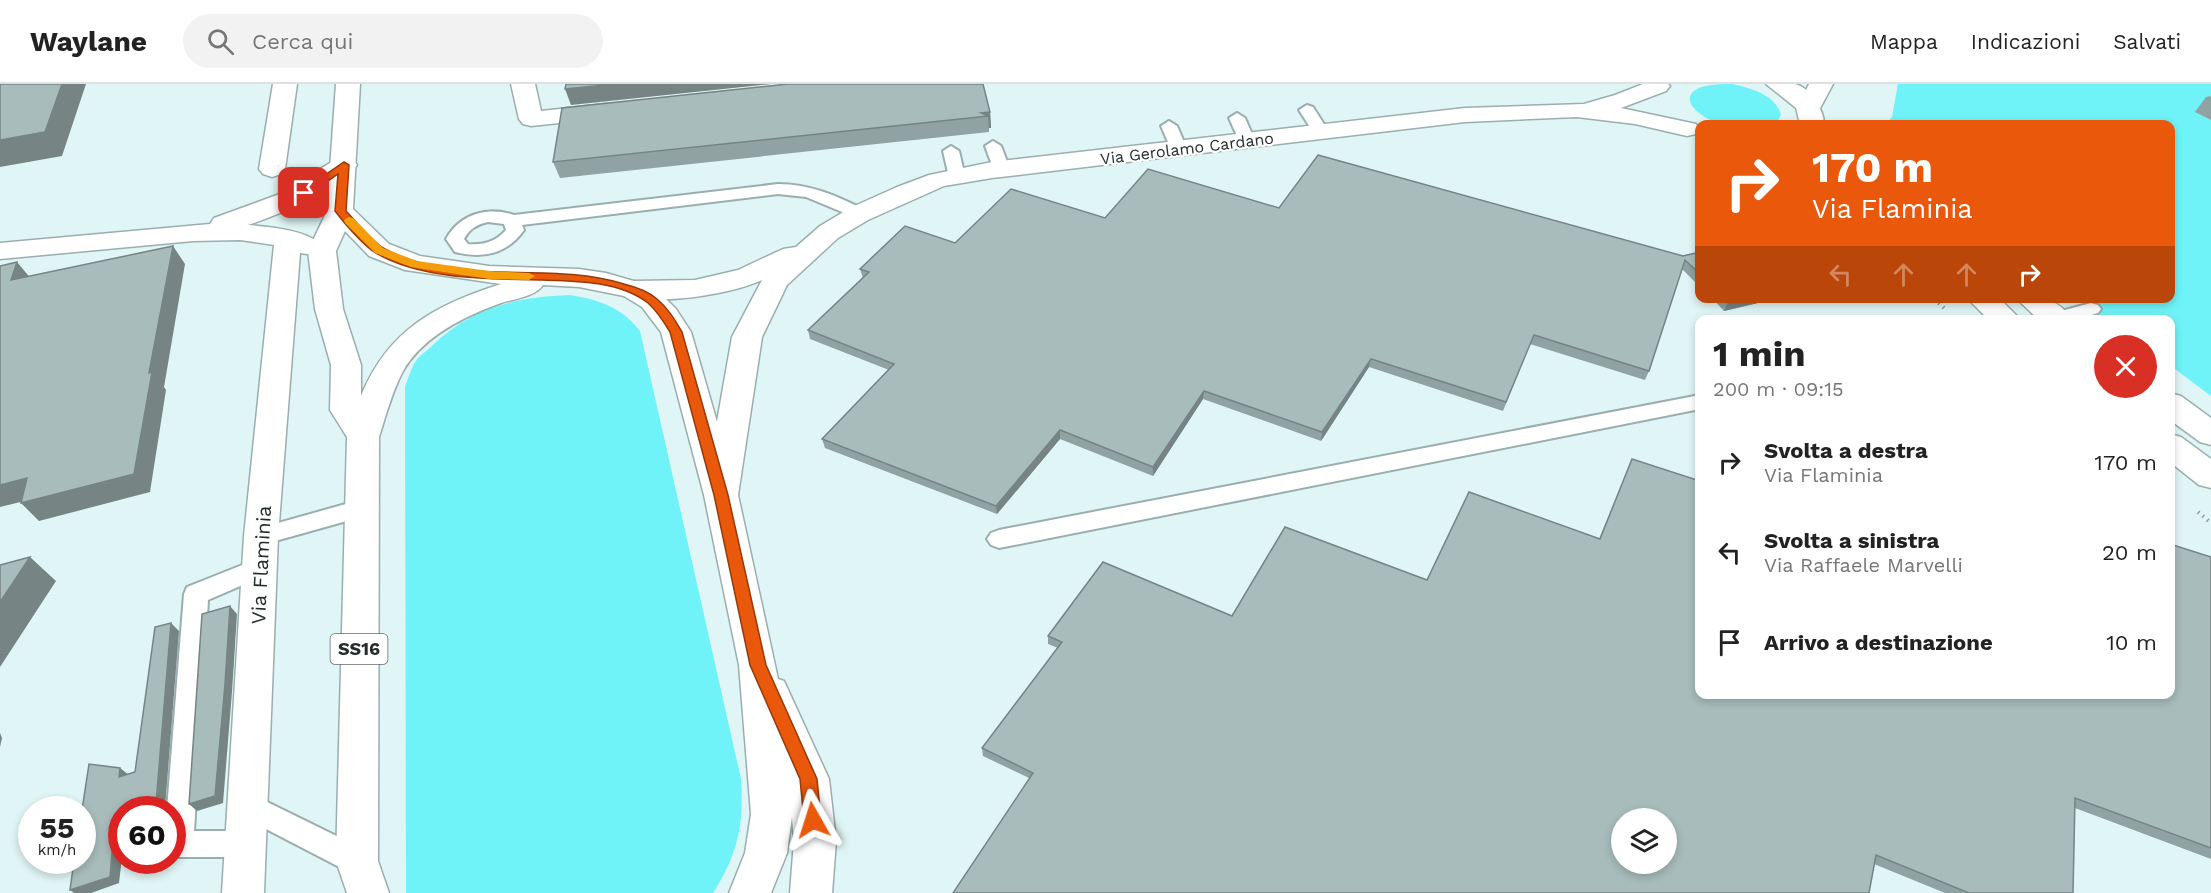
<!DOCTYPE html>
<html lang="it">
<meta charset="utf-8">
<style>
:root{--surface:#fff;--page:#f2f2f2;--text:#222;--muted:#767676;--line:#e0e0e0}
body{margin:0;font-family:"Work Sans",sans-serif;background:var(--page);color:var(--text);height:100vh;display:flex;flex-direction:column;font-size:22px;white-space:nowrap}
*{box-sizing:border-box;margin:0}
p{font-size:20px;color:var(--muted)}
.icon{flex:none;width:33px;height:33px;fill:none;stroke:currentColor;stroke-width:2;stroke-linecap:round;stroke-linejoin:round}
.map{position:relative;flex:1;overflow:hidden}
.sheet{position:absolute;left:1695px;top:231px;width:480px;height:384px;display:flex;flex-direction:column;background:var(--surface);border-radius:12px;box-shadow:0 3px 9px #0003}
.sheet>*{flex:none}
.banner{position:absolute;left:1695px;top:36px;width:480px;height:183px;border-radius:12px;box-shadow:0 3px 9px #0003;background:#ea580c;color:#fff;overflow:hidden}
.controls{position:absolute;left:1611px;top:724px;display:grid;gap:12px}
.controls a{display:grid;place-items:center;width:66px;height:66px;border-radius:50%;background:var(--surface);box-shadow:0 3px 9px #0003;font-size:30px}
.speed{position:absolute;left:18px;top:712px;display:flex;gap:12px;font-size:30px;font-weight:700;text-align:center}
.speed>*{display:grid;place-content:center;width:78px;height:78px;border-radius:50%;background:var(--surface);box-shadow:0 3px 9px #0003;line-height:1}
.speed small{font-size:15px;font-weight:400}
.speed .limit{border:9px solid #d22;background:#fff;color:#111}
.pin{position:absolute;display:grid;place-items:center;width:51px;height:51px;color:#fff;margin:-26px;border-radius:12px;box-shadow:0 3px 9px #0006}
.me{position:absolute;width:66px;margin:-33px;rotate:354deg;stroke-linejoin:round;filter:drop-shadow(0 0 4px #0008)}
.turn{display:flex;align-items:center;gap:21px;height:126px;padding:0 18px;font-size:27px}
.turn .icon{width:78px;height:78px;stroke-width:2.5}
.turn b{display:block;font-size:42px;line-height:51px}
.lanes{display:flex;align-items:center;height:57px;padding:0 18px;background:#0003;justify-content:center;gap:30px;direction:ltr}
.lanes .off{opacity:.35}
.round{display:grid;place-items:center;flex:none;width:63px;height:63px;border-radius:32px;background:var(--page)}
.overview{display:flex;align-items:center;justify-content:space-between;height:102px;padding:0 18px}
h1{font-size:36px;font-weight:700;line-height:45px}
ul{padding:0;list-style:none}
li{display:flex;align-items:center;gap:18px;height:90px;padding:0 18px}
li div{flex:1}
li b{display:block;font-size:22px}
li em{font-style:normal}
header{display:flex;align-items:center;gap:36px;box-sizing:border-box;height:84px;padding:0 30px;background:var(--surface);border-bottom:2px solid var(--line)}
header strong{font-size:28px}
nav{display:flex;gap:33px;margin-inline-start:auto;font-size:21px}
.search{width:420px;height:54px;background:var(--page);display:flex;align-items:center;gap:15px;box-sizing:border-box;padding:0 21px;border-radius:33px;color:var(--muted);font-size:22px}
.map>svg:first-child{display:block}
</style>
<header>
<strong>Waylane</strong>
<div class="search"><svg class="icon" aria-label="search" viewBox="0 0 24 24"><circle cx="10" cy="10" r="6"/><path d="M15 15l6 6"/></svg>Cerca qui</div>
<nav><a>Mappa</a><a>Indicazioni</a><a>Salvati</a></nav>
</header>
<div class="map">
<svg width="2211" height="809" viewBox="0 0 2211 809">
<rect width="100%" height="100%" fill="#e0f5f5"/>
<!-- green -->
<g fill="#6ff3f8">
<path d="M1733,0C1752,5 1774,10 1781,30L1778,37L1773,40C1757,41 1737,43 1722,40C1709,38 1675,18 1697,5C1708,0 1721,0 1733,0Z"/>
<polygon points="1898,0 2211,0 2211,312 2171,282 2170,236 2106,235 2078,215 2170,214 2170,40 1886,40 1892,33"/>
<path d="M570,211C599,216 622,223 640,247L741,695C744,740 738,770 713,809H406L405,303C408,295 411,284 416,277C420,271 428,266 433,261C473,223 517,213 570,211Z"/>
</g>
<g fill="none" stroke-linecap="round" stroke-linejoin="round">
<defs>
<g id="service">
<polygon points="1307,21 1313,23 1329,48 1327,51 1321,53 1315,51 1299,26"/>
<polygon points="1237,29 1245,34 1255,57 1253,61 1241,61 1229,34"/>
<polygon points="1169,37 1177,42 1187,65 1185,69 1179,70 1171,65 1161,42"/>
<polygon points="993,57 1001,62 1010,85 1007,89 995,89 985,62"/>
<polygon points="951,62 959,67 965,93 962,97 950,97 943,67"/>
<path d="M778,100C810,100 837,112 865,126L868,130L865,134L859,135L806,113L778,110L522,141L524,146C507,170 483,175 455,168L446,155C460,130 487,122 514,131ZM488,138L504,140L506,146C495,158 484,161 468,160L464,155C469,145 478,140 488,138Z"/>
<polygon points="2091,219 2098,221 2101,225 2098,229 2075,236 2047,234 2050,230"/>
<polygon points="1700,311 1700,325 999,464 991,461 987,455 991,449 999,446"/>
<polygon points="360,416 368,419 371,425 368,431 261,461 253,458 249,452 253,446"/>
<polygon points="260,474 268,476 272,483 268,490 208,516 194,747 246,747 256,751 260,760 256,769 246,773 179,773 172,771 172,726 167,726 184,510 187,503"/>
<polygon points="249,709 367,767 371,777 367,787 357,791 347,787 239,731 235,722 239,713"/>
</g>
<g id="minor">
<polygon points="273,0 297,0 285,85 281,90 272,93 263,90 259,85"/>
<polygon points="511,0 535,0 541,27 606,20 614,22 618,27 614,32 606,34 531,42 523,40 519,35"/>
<polygon points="1809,0 1833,0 1817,30 1809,32 1801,30 1797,25"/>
<path d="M344,73L353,76L357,81C338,107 278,131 248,141C268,143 310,146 321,162L317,168L307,170L300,169L278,452L264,809H222L244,452L274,161L240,156L193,157L0,175V159L210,140L214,134L277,111L335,76Z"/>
</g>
<g id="secondary">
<path d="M1643,0H1668L1670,2L1666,7L1621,24L1696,40L1699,45L1696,50L1687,52L1635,40L1577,33L1465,38L992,94L944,102L868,136L838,154L787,201L762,253L738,411L733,420L721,423L709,420L704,411L732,253L762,196C729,211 659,221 624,212L620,206L624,200L634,197L695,196L738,186L783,165L796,163L820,142L850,124L897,103L929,91L992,78L1465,24L1584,20L1615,11Z"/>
<path d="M1766,0C1775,0 1787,0 1795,0C1811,4 1824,26 1824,40H1800L1796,24Z"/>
<polygon points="1967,214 1999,214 2021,236 1989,236"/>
<path d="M2016,214C2040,214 2057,212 2072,236H2039Z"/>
<polygon points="2170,309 2181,312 2211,334 2211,361 2200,358 2170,336"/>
<polygon points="2170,350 2181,353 2211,375 2211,404 2199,401 2170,378"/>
</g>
<path id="primary" d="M336,0H360L353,125L389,160L420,172L489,182L579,185L606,189L644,200L662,211L676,225L691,248L738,411L778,595L784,597L829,695L836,757L832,809H790L794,757L792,733L787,769L771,809H729L745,769L751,730L739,581L704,411L661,248L642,223L624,212L579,203L543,201C535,213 513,215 501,219C465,232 423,252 403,287C392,308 386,331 379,353L378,777L389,809H347L336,777L347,353L330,326L331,281L315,225L308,167L327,127ZM345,147L369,172L405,186L501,200C435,221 388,246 361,312V281L343,225L336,167Z"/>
</defs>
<!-- service casing -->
<use href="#service" stroke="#9baeaf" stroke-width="4"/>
<!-- minor casing -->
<use href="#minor" stroke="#9baeaf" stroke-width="3"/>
<!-- secondary casing -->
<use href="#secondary" stroke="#9baeaf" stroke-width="3"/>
<!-- primary casing -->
<use href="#primary" stroke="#9baeaf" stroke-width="3"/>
<!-- path-far1 -->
<polyline stroke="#8d9c9c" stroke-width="3" stroke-dasharray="1.5 4" stroke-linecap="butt" points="1933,214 1936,217"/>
<!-- path -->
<g stroke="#8d9c9c" stroke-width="4" stroke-dasharray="1.5 4.5" stroke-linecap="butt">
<polyline points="1934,215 1944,224"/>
<polyline points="2198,428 2211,439"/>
</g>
<!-- service -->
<use href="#service" fill="#fff" fill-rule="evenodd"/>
<!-- minor -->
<use href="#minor" fill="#fff" fill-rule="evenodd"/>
<!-- secondary -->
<use href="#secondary" fill="#fff" fill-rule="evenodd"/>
<!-- primary -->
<use href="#primary" fill="#fff" fill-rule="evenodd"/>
</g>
<!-- wall -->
<g fill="#90a2a2">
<polygon points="2211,12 2211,36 2195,28 2206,13"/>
<polygon points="990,28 991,44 989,44 989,48 560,94 553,78"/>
<polygon points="1279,124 1683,172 1700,168 1700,203 1682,185 1649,287 1645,296 1530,260 1503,327 1369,283 1321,357 1203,315 1153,392 1060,355 997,430 825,364 822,355 889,286 810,255 808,246 863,194 860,185 955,159 1105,134"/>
<polygon points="1712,214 1779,214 1724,227"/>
<polygon points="1632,375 1700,610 2211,473 2211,775 2075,724 2073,809 1945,809 1874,780 1029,694 983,672 982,664 1058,564 1048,560 1048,552 1232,532 1427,496 1599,455"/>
</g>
<!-- shaded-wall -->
<g fill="#768484">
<polygon points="62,0 86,0 62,72 0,83 0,56"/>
<polygon points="614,0 772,0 571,21 565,5"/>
<polygon points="990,28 991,44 989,44 988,32 981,29"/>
<polygon points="173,162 185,180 164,303 166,306 150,408 39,437 21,419 149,289"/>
<polygon points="17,178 32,196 11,196"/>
<polygon points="1744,214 1779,214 1724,227 1728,218"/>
<polygon points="1371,275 1369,283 1321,357 1322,348"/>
<polygon points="1204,307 1203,315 1153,392 1153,383"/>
<polygon points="1060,346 1060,355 997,430 996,422"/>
<polygon points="27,394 45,412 0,423 0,401"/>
<polygon points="30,473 56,497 0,583 0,518"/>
<polygon points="230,522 237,530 232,608 223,719 197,727 189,720"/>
<polygon points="171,539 179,547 165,724 167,726 161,726 156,719"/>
<polygon points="0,649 2,654 0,663"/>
<polygon points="120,684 129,691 119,693"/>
<polygon points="122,742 122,773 119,799 91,809 74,809 70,806 114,744"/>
</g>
<!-- building -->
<g fill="#a8bcbc" stroke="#768484" stroke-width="1.5" fill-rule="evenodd">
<polygon points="0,0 62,0 45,48 0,56"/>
<polygon points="566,0 614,0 565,5"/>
<polygon points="788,0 983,0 990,28 981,29 988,32 553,78 562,24"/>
<polygon points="1318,71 1683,172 1700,168 1700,190 1685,176 1649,287 1534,251 1506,318 1371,275 1322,348 1204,307 1153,383 1060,346 996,422 822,355 894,280 808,246 869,188 860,185 905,142 955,159 1011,105 1105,134 1148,85 1279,124"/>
<polygon points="173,162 149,289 152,288 134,390 21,419 27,394 0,401 0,182 17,178 11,196"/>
<polygon points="1725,214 1744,214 1728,218"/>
<path d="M1632,375L1700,397V610H2170V460L2211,473V764L2075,714L2073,809H1969L1876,771L1869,809H953L1033,689L982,664L1062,558L1048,552L1103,478L1232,532L1285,443L1427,496L1469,408L1600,455ZM1622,735H1666V780H1622Z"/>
<polygon points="30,473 0,518 0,481"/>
<polygon points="230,522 225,600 215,712 189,720 202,530"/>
<polygon points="171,539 156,719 161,721 161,726 122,726 122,742 114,744 110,793 70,806 74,777 82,777 82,726 89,680 120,684 119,693 135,688 155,543"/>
</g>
<!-- route -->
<path fill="#ea580c" stroke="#983908" stroke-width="1.5" d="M344,78L349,81L346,127C357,138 371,157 385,165C458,204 548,176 624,200C636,203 648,207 657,215C668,224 675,236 682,248L728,411L766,581L817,695L821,736L819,742L813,744L807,742L804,736L800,695L750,581L714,411L670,248C664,238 657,227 648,219C619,197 577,197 542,196C492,195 421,196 376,169C364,162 344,139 335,127L338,90L308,111H301L299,109Z"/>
<!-- slow -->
<polygon fill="#f59e0b" points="349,133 353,134 383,164 417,177 489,187 529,189 535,192 529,196 489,195 411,183 375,169 345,139 344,136"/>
<g text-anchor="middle" stroke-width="4.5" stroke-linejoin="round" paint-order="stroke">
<!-- far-street labels -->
<g font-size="16" fill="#242c2c" stroke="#fff">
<text transform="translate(1187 64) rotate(-7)" y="6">Via Gerolamo Cardano</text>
</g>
<!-- shield labels -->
<rect fill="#fff" stroke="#666b6b" stroke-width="1.5" x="330.5" y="550" width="57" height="30" rx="4.5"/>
<g font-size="18" font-weight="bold" fill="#242c2c">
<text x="359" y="571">SS16</text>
</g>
<!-- street labels -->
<g font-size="20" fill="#242c2c" stroke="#fff">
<text transform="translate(261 481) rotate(-87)" y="7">Via Flaminia</text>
</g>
</g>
</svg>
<div class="controls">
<a><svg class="icon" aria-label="layers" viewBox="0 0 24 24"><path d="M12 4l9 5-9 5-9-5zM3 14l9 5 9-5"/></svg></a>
</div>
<div class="speed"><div>55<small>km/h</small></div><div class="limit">60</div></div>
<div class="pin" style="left:304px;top:109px;background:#d93025"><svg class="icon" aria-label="arrive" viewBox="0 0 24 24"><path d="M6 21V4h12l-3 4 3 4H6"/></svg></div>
<svg class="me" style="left:813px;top:736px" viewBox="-20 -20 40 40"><path d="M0-17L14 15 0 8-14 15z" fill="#ea580c" stroke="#fff" stroke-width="4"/></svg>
<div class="banner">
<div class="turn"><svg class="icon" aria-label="right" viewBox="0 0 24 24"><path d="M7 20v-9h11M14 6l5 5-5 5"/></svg><div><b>170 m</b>Via Flaminia</div></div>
<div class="lanes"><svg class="icon off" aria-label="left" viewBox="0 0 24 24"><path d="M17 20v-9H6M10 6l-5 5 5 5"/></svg><svg class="icon off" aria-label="ahead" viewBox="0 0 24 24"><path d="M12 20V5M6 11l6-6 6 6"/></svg><svg class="icon off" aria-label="ahead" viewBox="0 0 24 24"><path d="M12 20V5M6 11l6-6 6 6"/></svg><svg class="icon" aria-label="right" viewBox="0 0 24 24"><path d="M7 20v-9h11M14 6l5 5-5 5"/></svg></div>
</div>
<section class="sheet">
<div class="overview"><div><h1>1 min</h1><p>200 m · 09:15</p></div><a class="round" style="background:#d93025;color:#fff"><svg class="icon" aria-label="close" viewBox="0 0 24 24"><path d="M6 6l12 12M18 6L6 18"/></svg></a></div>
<ul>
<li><svg class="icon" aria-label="right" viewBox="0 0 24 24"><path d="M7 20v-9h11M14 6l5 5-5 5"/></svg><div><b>Svolta a destra</b><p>Via Flaminia</p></div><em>170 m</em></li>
<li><svg class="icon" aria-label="left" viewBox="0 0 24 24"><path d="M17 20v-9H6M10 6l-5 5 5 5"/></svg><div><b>Svolta a sinistra</b><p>Via Raffaele Marvelli</p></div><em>20 m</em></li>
<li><svg class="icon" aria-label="arrive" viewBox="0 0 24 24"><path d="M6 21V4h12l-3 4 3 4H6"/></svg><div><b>Arrivo a destinazione</b></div><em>10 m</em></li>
</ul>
</section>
</div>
